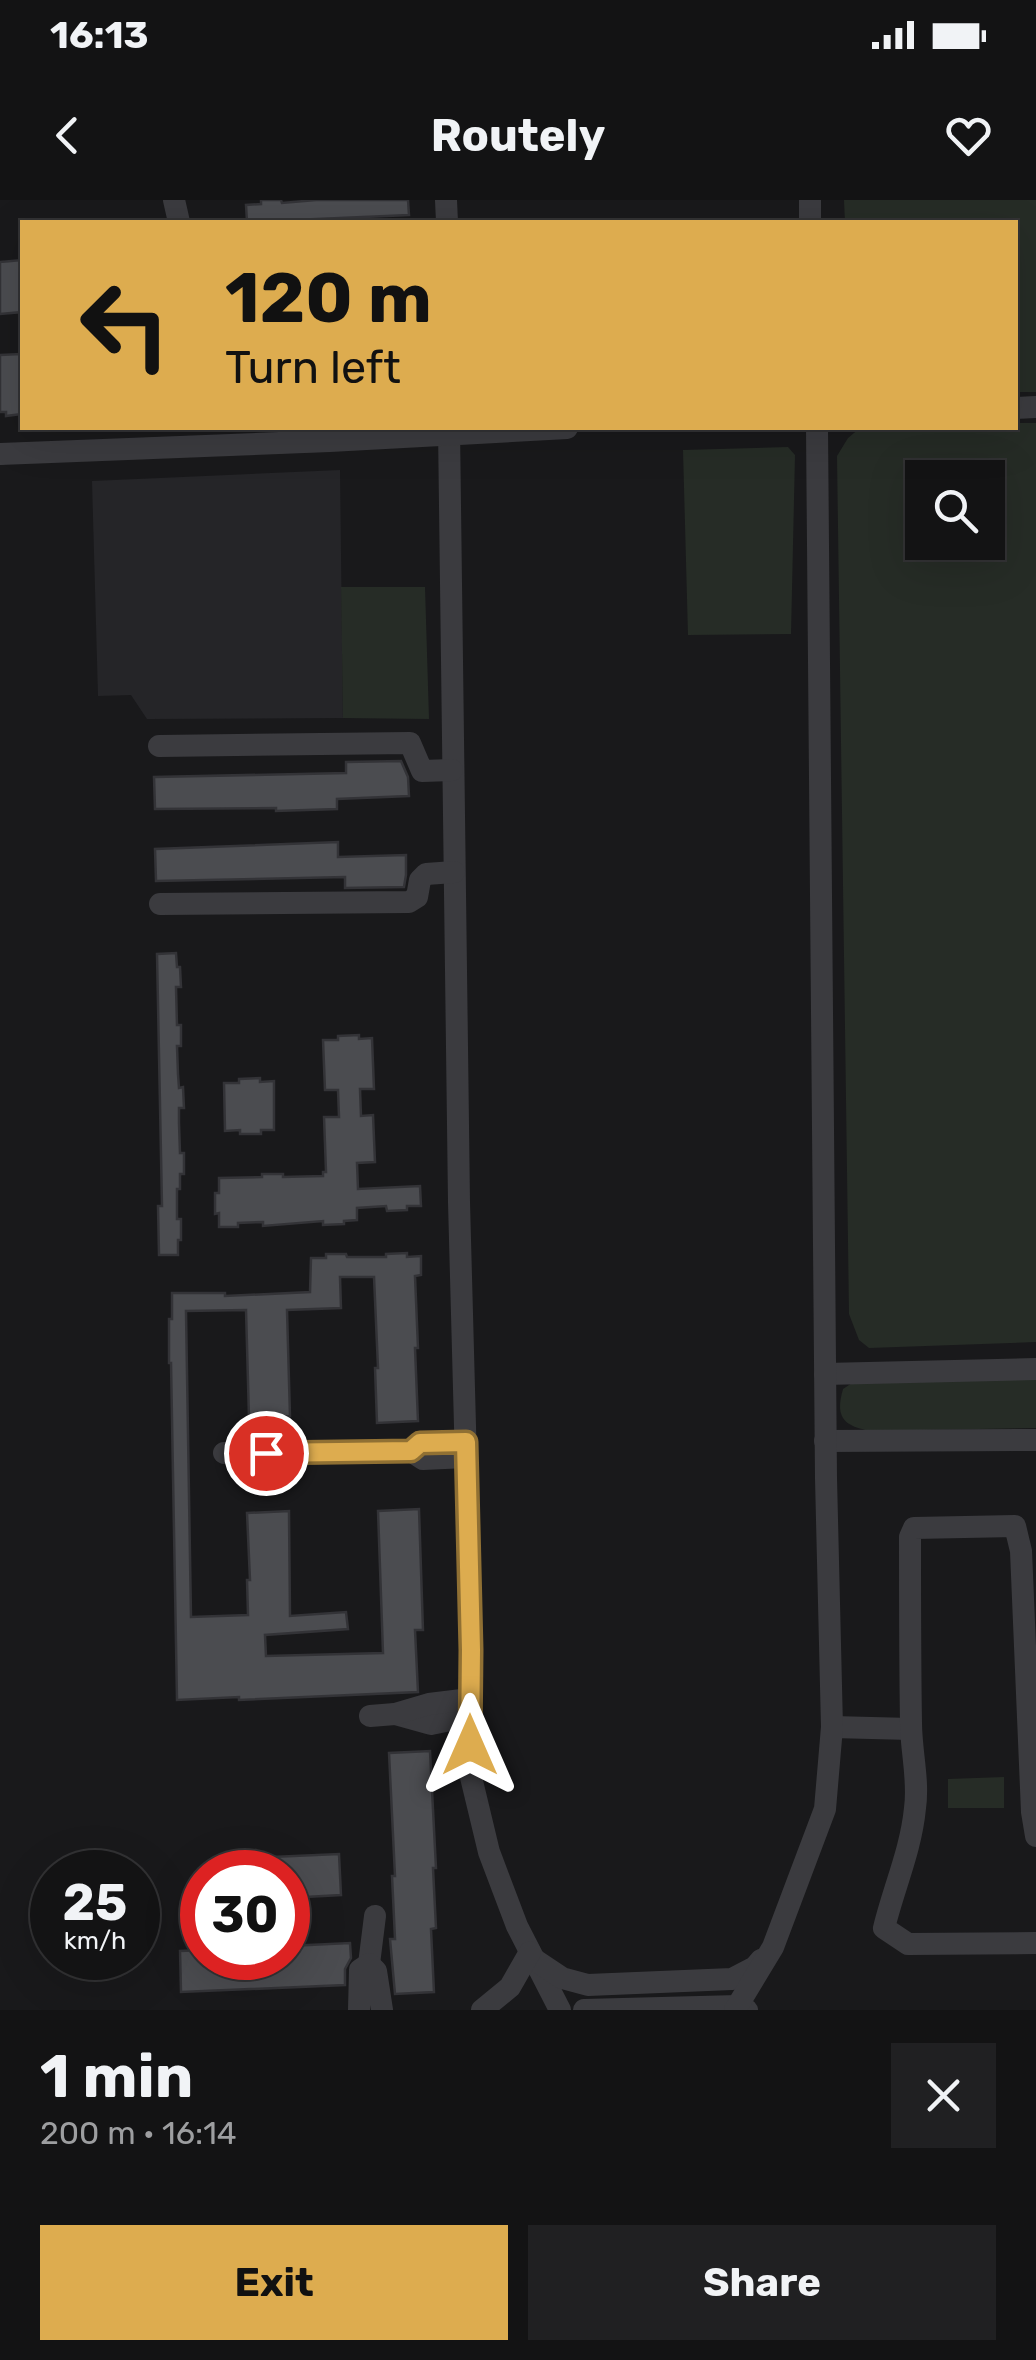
<!DOCTYPE html>
<meta charset="utf-8">
<style>
:root{--surface:#131314;--page:#202022;--text:#f1f3f6;--muted:#9d9ea0;--line:#323234;--accent:#ddac4f}
body{margin:0;font-family:Rubik,sans-serif;background:var(--page);color:var(--text);height:100vh;display:flex;flex-direction:column;font-size:38px;white-space:nowrap}
*{box-sizing:border-box;margin:0}
p{font-size:32px;color:var(--muted)}
.icon{flex:none;width:55px;height:55px;fill:none;stroke:currentColor;stroke-width:2;stroke-linecap:round;stroke-linejoin:round}
.map{position:relative;height:1810px;overflow:hidden}
.drawer{display:flex;flex-direction:column;background:var(--surface);flex:1}
.drawer>*{flex:none}
.hud{position:absolute;left:20px;top:20px;width:998px;height:210px;border-radius:0px;box-shadow:0 10px 40px #0002,0 0 0 2px var(--line);background:#ddac4f;color:#111;overflow:hidden}
.controls{position:absolute;left:905px;top:260px;display:grid;gap:20px}
.controls a{display:grid;place-items:center;width:100px;height:100px;border-radius:0px;background:var(--surface);box-shadow:0 10px 40px #0002,0 0 0 2px var(--line);font-size:50px}
.speed{position:absolute;left:30px;top:1650px;display:flex;gap:20px;font-size:50px;font-weight:700;text-align:center}
.speed>*{display:grid;place-content:center;width:130px;height:130px;border-radius:50%;background:var(--surface);box-shadow:0 10px 40px #0002,0 0 0 2px var(--line);line-height:1}
.speed small{font-size:25px;font-weight:400}
.speed .limit{border:15px solid #d22;background:#fff;color:#111}
.pin{position:absolute;display:grid;place-items:center;width:85px;height:85px;color:#fff;margin:-42px;border:5px solid #fff;border-radius:50%;box-shadow:0 2px 10px #0007}
.me{position:absolute;width:110px;margin:-55px;rotate:0deg;stroke-linejoin:round;filter:drop-shadow(0 0 8px #0008)}
.turn{display:flex;align-items:center;gap:35px;height:210px;padding:0 40px;font-size:45px}
.turn .icon{width:130px;height:130px;stroke-width:2.5}
.turn b{display:block;font-size:70px;line-height:85px}
.round{display:grid;place-items:center;flex:none;width:105px;height:105px;border-radius:0px;background:var(--page)}
.summary{display:flex;align-items:center;justify-content:space-between;height:170px;padding:0 40px}
h1{font-size:60px;font-weight:700;line-height:75px}
.primary-button{display:flex;gap:20px;margin-top:auto;padding:20px 40px}
.primary-button a{flex:1;height:115px;border-radius:0px;background:var(--accent);color:#111;font-size:40px;font-weight:700;line-height:115px;text-align:center}
.primary-button a+a{background:var(--page);color:var(--text)}
.status{display:flex;justify-content:space-between;align-items:center;height:70px;padding:0 50px;background:var(--surface);direction:ltr}
.status svg{height:28px;fill:currentColor}
header{display:flex;justify-content:space-between;align-items:center;height:130px;padding:0 40px;background:var(--surface);font-size:45px;font-weight:700}
.map>svg:first-child{display:block}
</style>
<div class="status"><b>16:13</b><svg viewBox="0 0 49 12"><path d="M0 12V9h3v3zM5 12V6h3v6zM10 12V3h3v9zM15 12V0h3v12zM26 1h20v11H26zM47 4h2v5h-2z"/></svg></div>
<header><svg class="icon" aria-label="back" viewBox="0 0 24 24"><path d="M15 5l-7 7 7 7"/></svg>Routely<svg class="icon" aria-label="heart" viewBox="0 0 24 24"><path d="M12 20l-8-8c-3-5 5-10 8-4 3-6 11-1 8 4z"/></svg></header>
<div class="map">
<svg width="1036" height="1810" viewBox="0 0 1036 1810">
<rect width="100%" height="100%" fill="#19191b"/>
<!-- built -->
<polygon fill="#252528" points="340,270 343,518 147,519 131,495 98,496 92,281"/>
<!-- green -->
<g fill="#262c26" fill-rule="evenodd">
<polygon points="844,0 1036,0 1036,192 1015,192 1015,22 845,22"/>
<path d="M1015,223H1036V1142L869,1148L859,1140L849,1114L837,256L848,238L860,228H1015ZM922,278H988V342H922Z"/>
<polygon points="788,247 795,255 791,434 688,435 683,250"/>
<polygon points="341,387 425,387 429,519 343,518"/>
<path d="M1036,1178V1228L870,1231C843,1226 835,1217 843,1189L855,1181Z"/>
<polygon points="1004,1577 1004,1608 948,1608 948,1579"/>
</g>
<!-- building -->
<g fill="#4b4c50" stroke="#333337" stroke-width="2.5">
<polygon points="261,0 281,0 282,3 316,0 408,0 409,15 247,22 246,5 261,4"/>
<polygon points="22,60 22,112 0,114 0,62"/>
<polygon points="20,154 20,157 22,157 22,214 6,216 6,212 0,212 0,155"/>
<polygon points="401,561 408,577 409,596 337,599 337,609 276,611 276,608 155,609 154,577 346,573 346,562"/>
<polygon points="338,642 338,657 406,655 406,675 404,687 345,688 345,677 156,681 155,649"/>
<polygon points="176,753 177,767 180,767 181,787 176,787 177,825 181,825 181,846 177,846 178,874 179,888 183,887 184,908 179,908 179,923 180,953 184,953 184,974 180,974 180,989 177,989 177,1019 181,1019 181,1040 178,1040 178,1055 159,1055 158,1006 162,1006 157,754"/>
<polygon points="359,835 359,839 372,838 374,889 360,889 361,916 373,915 375,962 357,963 358,989 420,986 421,1006 407,1006 407,1010 387,1011 386,1006 357,1008 357,1020 344,1021 344,1024 323,1025 323,1021 263,1026 263,1022 238,1023 238,1027 219,1027 219,1013 215,1014 215,993 219,993 219,978 262,977 262,974 283,974 283,977 323,976 323,972 326,972 324,917 339,917 338,890 325,890 323,840 338,840 338,836"/>
<polygon points="260,878 260,882 274,881 274,930 261,930 261,934 240,934 240,930 225,931 224,883 239,883 239,879"/>
<polygon points="407,1053 407,1057 421,1056 421,1075 415,1076 418,1148 415,1148 418,1221 377,1223 375,1168 378,1168 374,1077 340,1077 341,1108 287,1110 290,1216 249,1218 246,1110 186,1111 191,1417 248,1415 247,1380 250,1380 247,1313 289,1311 290,1416 346,1412 348,1429 265,1435 266,1456 383,1453 378,1311 419,1309 423,1430 415,1430 418,1492 239,1500 239,1497 177,1500 171,1163 169,1163 169,1119 172,1119 172,1093 225,1093 225,1096 310,1092 311,1058 326,1058 326,1054 346,1054 347,1057 386,1057 386,1054"/>
<polygon points="430,1551 436,1668 433,1668 436,1728 431,1729 434,1792 395,1794 390,1739 395,1739 392,1676 395,1676 389,1553"/>
<polygon points="339,1654 341,1695 288,1698 288,1672 227,1672 226,1659"/>
<polygon points="350,1743 351,1758 345,1769 345,1785 181,1792 180,1751 202,1750 202,1758 288,1758 288,1746"/>
</g>
<g fill="none" stroke-linecap="round" stroke-linejoin="round">
<!-- minor -->
<g stroke="#3b3b3f" stroke-width="22">
<polyline points="174,0 179,22"/>
<polyline points="446,0 447,22"/>
<polyline points="810,0 810,22"/>
<polyline points="1015,208 1036,207"/>
<polyline points="449,228 459,1002 471,1450 470,1573 489,1652 517,1726 560,1810"/>
<polyline points="0,254 330,241 567,228"/>
<polyline points="159,546 410,543 422,571 452,570"/>
<polyline points="160,704 409,702 417,697 420,680 426,674 454,672"/>
<polyline points="825,1174 1036,1169"/>
<polyline points="825,1241 1036,1240"/>
<polyline points="466,1242 420,1243 411,1251 423,1259 466,1257"/>
<polyline points="224,1253 411,1251"/>
<polyline points="395,1514 431,1524 470,1516"/>
<polyline points="370,1516 395,1514 429,1504 470,1499"/>
<polyline points="832,1527 911,1529"/>
<path d="M1036,1636L1032,1612L1021,1351L1015,1326L914,1328L910,1337C910,1399 910,1461 911,1523C911,1551 919,1580 915,1608C911,1650 894,1687 884,1728L908,1744L1036,1743"/>
<polyline points="535,1760 562,1778 588,1785 732,1779 755,1767 761,1760"/>
<polyline points="369,1764 375,1716"/>
<polyline points="359,1810 360,1770 369,1764 376,1771 382,1810"/>
<polyline points="482,1810 510,1787 530,1752"/>
<polyline points="584,1810 738,1806 747,1810"/>
<polyline points="735,1810 773,1747 825,1609 832,1527 826,1278 817,228"/>
</g>
</g>
<g fill="none" stroke-linecap="round" stroke-linejoin="round">
<defs>
<polyline id="route" points="266,1253 411,1251 420,1243 466,1242 471,1450 470,1545"/>
</defs>
<!-- route casing -->
<use href="#route" stroke="#907033" stroke-width="25"/>
<!-- route -->
<use href="#route" stroke="#ddac4f" stroke-width="18"/>
</g>
</svg>
<div class="controls">
<a><svg class="icon" aria-label="search" viewBox="0 0 24 24"><circle cx="10" cy="10" r="6"/><path d="M15 15l6 6"/></svg></a>
</div>
<div class="speed"><div>25<small>km/h</small></div><div class="limit">30</div></div>
<div class="pin" style="left:266px;top:1253px;background:#d93025"><svg class="icon" aria-label="arrive" viewBox="0 0 24 24"><path d="M6 21V4h12l-3 4 3 4H6"/></svg></div>
<svg class="me" style="left:470px;top:1545px" viewBox="-20 -20 40 40"><path d="M0-17L14 15 0 8-14 15z" fill="#ddac4f" stroke="#fff" stroke-width="4"/></svg>
<div class="hud">
<div class="turn"><svg class="icon" aria-label="left" viewBox="0 0 24 24"><path d="M17 20v-9H6M10 6l-5 5 5 5"/></svg><div><b>120 m</b>Turn left</div></div>
</div>
</div>
<section class="drawer">
<div class="summary"><div><h1>1 min</h1><p>200 m · 16:14</p></div><a class="round"><svg class="icon" aria-label="close" viewBox="0 0 24 24"><path d="M6 6l12 12M18 6L6 18"/></svg></a></div>
<div class="primary-button"><a>Exit</a><a>Share</a></div>
</section>
